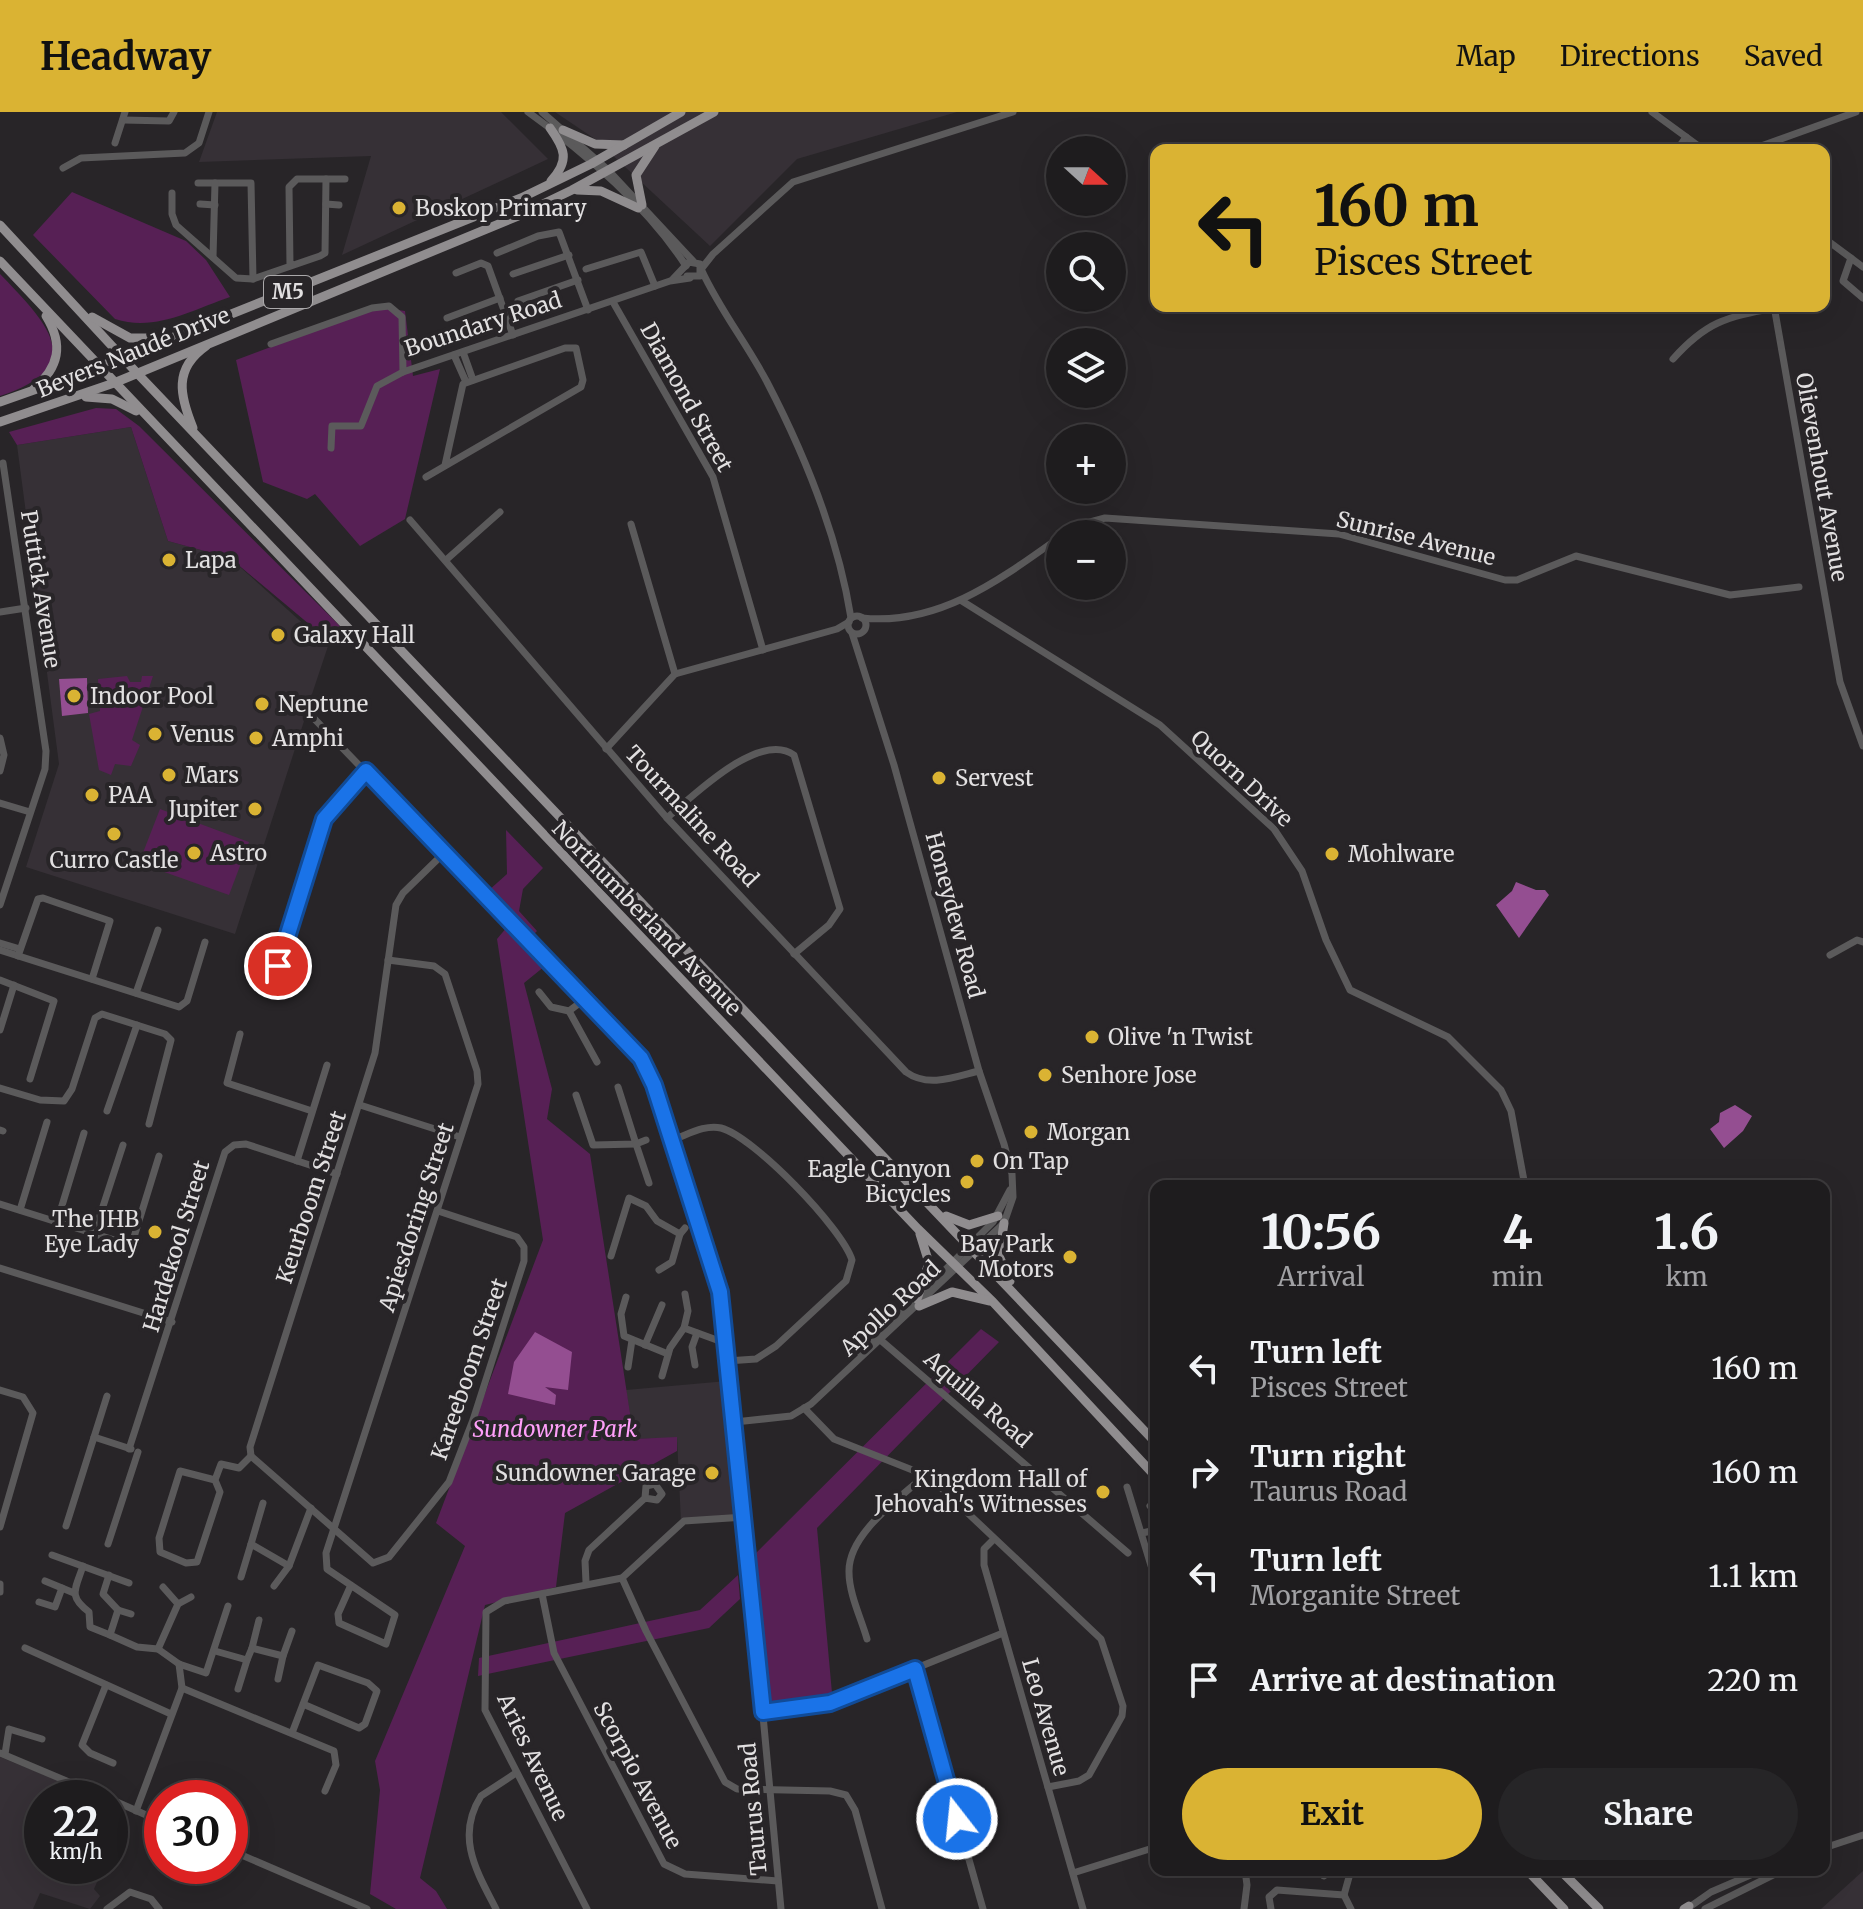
<!DOCTYPE html>
<meta charset="utf-8">
<style>
:root{--surface:#1e1c1e;--page:#262527;--text:#f1f3f6;--muted:#a1a1a4;--line:#3c3a3c;--accent:#dab333}
body{margin:0;font-family:Merriweather,serif;background:var(--page);color:var(--text);height:100vh;display:flex;flex-direction:column;font-size:30px;white-space:nowrap}
*{box-sizing:border-box;margin:0}
p{font-size:26px;color:var(--muted)}
.icon{flex:none;width:44px;height:44px;fill:none;stroke:currentColor;stroke-width:2;stroke-linecap:round;stroke-linejoin:round}
.map{position:relative;flex:1;overflow:hidden}
.side{position:absolute;left:1150px;top:1068px;width:680px;height:696px;display:flex;flex-direction:column;background:var(--surface);border-radius:16px;box-shadow:0 8px 32px #0002,0 0 0 2px var(--line)}
.side>*{flex:none}
.hud{position:absolute;left:1150px;top:32px;width:680px;height:168px;border-radius:16px;box-shadow:0 8px 32px #0002,0 0 0 2px var(--line);background:#dab333;color:#111;overflow:hidden}
.needle{width:52px;rotate:111deg}
.controls{position:absolute;left:1046px;top:24px;display:grid;gap:16px}
.controls a{display:grid;place-items:center;width:80px;height:80px;border-radius:50%;background:var(--surface);box-shadow:0 8px 32px #0002,0 0 0 2px var(--line);font-size:40px}
.speed{position:absolute;left:24px;top:1668px;display:flex;gap:16px;font-size:40px;font-weight:700;text-align:center}
.speed>*{display:grid;place-content:center;width:104px;height:104px;border-radius:50%;background:var(--surface);box-shadow:0 8px 32px #0002,0 0 0 2px var(--line);line-height:1}
.speed small{font-size:20px;font-weight:400}
.speed .limit{border:12px solid #d22;background:#fff;color:#111}
.pin{position:absolute;display:grid;place-items:center;width:68px;height:68px;color:#fff;margin:-34px;border:4px solid #fff;border-radius:50%;box-shadow:0 2px 8px #0007}
.me{position:absolute;width:88px;margin:-44px;rotate:344deg;stroke-linejoin:round;filter:drop-shadow(0 0 6px #0008)}
.turn{display:flex;align-items:center;gap:28px;height:168px;padding:0 32px;font-size:36px}
.turn .icon{width:104px;height:104px;stroke-width:2.5}
.turn b{display:block;font-size:56px;line-height:68px}
.eta{display:flex;justify-content:space-evenly;align-items:center;height:136px;text-align:center}
.eta b{font-size:48px;font-weight:700;line-height:56px}
.cta{display:flex;gap:16px;margin-top:auto;padding:16px 32px}
.cta a{flex:1;height:92px;border-radius:48px;background:var(--accent);color:#111;font-size:32px;font-weight:700;line-height:92px;text-align:center}
.cta a+a{background:var(--page);color:var(--text)}
ul{padding:0;list-style:none}
li{display:flex;align-items:center;gap:24px;height:104px;padding:0 32px}
li div{flex:1}
li b{display:block;font-size:30px}
li em{font-style:normal}
header{display:flex;align-items:center;gap:48px;box-sizing:border-box;height:112px;padding:0 40px;background:var(--accent);color:#111}
header strong{font-size:38px}
nav{display:flex;gap:44px;margin-inline-start:auto;font-size:28px}
.map>svg:first-child{display:block}
</style>
<header>
<strong>Headway</strong>
<nav><a>Map</a><a>Directions</a><a>Saved</a></nav>
</header>
<div class="map">
<svg width="1863" height="1797" viewBox="0 0 1863 1797">
<rect width="100%" height="100%" fill="#282528"/>
<!-- built -->
<g fill="#363036">
<polygon points="217,0 501,0 548,47 342,143 371,44 199,50"/>
<polygon points="555,0 957,0 797,47 710,134 595,27"/>
<polygon points="131,315 168,429 230,446 328,534 312,582 295,598 305,606 235,822 26,755 59,652 17,333"/>
<polygon points="727,1269 740,1406 681,1410 677,1326 634,1327 626,1278"/>
<polygon points="0,1645 79,1677 75,1686 42,1686 42,1754 104,1754 94,1777 100,1784 90,1797 40,1781 33,1797 0,1797"/>
<polygon points="1863,1759 1863,1797 1821,1797"/>
</g>
<!-- green -->
<g fill="#572055">
<path d="M72,80L186,129L206,148L230,185C192,198 155,220 115,207L33,123Z"/>
<path d="M0,162C44,208 93,254 0,284Z"/>
<polygon points="378,195 405,199 413,264 440,257 405,407 360,434 315,382 307,387 263,370 236,248"/>
<polygon points="96,296 116,297 139,314 342,516 334,533 230,446 168,429 131,315 17,333 9,320"/>
<polygon points="127,564 130,570 141,570 142,564 153,564 132,628 140,633 131,654 115,652 111,663 99,658 89,602 100,599 98,567"/>
<polygon points="160,697 249,730 229,783 139,751"/>
<polygon points="506,718 543,756 523,777 519,799 537,819 530,826 488,779 507,762"/>
<polygon points="507,815 545,854 524,871 552,977 547,1007 590,1042 634,1327 677,1325 677,1339 565,1401 556,1475 485,1493 420,1766 436,1779 447,1797 396,1797 370,1782 380,1678 375,1649 465,1434 436,1411 543,1128 497,827"/>
<polygon points="981,1217 999,1230 817,1416 832,1581 772,1602 754,1443"/>
<polygon points="738,1463 740,1487 709,1516 478,1564 479,1546 700,1498"/>
</g>
<!-- water -->
<g fill="#944e91">
<polygon points="87,566 88,601 62,604 59,567"/>
<polygon points="1516,770 1536,778 1545,778 1549,783 1519,826 1496,793 1512,779"/>
<polygon points="1735,993 1752,1004 1743,1019 1724,1036 1710,1017 1719,1010 1720,1001"/>
<polygon points="535,1220 572,1240 568,1278 545,1275 556,1283 555,1293 508,1282 514,1250"/>
</g>
<g fill="none" stroke-linecap="round" stroke-linejoin="round">
<!-- minor -->
<g stroke="#5b5a5b" stroke-width="7">
<path d="M528,0C585,41 647,94 686,154"/>
<polyline points="542,0 608,58 693,149"/>
<polyline points="1652,0 1704,38"/>
<polyline points="123,8 169,9 174,0"/>
<polyline points="115,31 125,0"/>
<polyline points="1677,38 1686,25"/>
<polyline points="1750,38 1856,0"/>
<polyline points="63,56 81,46 185,41 199,31 209,0"/>
<polyline points="326,67 345,67"/>
<polyline points="198,71 251,71 253,167"/>
<polyline points="172,81 172,102 176,113 236,166 253,167 320,144 325,141 326,67 297,67 289,75 290,154"/>
<polyline points="200,92 215,93"/>
<polyline points="326,92 339,93"/>
<polyline points="1824,126 1863,155"/>
<polyline points="497,141 538,124 559,120 588,198"/>
<polyline points="213,145 215,71"/>
<polyline points="1851,146 1843,169 1863,186"/>
<polyline points="702,156 713,142 793,70 1013,0"/>
<polyline points="586,157 641,140 655,174"/>
<path d="M702,159C720,198 747,232 767,270C805,343 838,425 851,506"/>
<polyline points="456,161 481,151 488,154 513,223"/>
<polyline points="513,162 569,143"/>
<polyline points="673,167 689,150 700,152 700,164 687,164"/>
<polyline points="518,189 578,168"/>
<polyline points="613,190 713,365 763,538"/>
<polyline points="1774,194 1840,570 1863,634"/>
<polyline points="447,206 500,186"/>
<polyline points="271,232 372,196 389,194 402,205 403,260 670,169 690,166"/>
<polyline points="463,240 473,268"/>
<polyline points="454,243 466,270"/>
<path d="M1673,247C1706,210 1726,205 1774,196"/>
<polyline points="331,336 332,314 361,314 377,274 403,260"/>
<polyline points="426,365 581,275 583,268 576,236 565,236 463,272 445,353"/>
<path d="M410,408L667,706L906,960C928,976 955,965 979,959"/>
<polyline points="631,412 675,562"/>
<polyline points="1065,422 1079,413 1105,406 1339,422 1505,468 1517,468 1576,444 1730,483 1799,475"/>
<polyline points="446,448 500,400"/>
<polyline points="962,489 1160,613 1274,717 1302,759 1326,828 1350,878 1448,925 1501,978 1511,999 1525,1074"/>
<polyline points="0,500 26,496"/>
<circle cx="857" cy="513" r="9"/>
<path d="M862,506C939,514 1001,467 1060,425"/>
<polyline points="302,594 641,946 654,973 720,1180 740,1356 781,1797"/>
<polyline points="0,626 4,643 0,659"/>
<polyline points="606,637 675,562 837,517 849,510"/>
<polyline points="0,691 30,700"/>
<path d="M667,706C692,685 759,618 794,643L840,797L829,813L794,842"/>
<polyline points="0,793 45,657 46,639 3,351"/>
<polyline points="0,831 20,837"/>
<polyline points="0,838 179,895 187,889 205,830"/>
<polyline points="1830,843 1857,828 1863,830"/>
<polyline points="18,844 38,787 43,786 110,809 92,867"/>
<polyline points="278,854 327,702 366,659"/>
<polyline points="0,868 54,889 30,967"/>
<polyline points="539,880 551,895 569,899 577,893"/>
<polyline points="136,881 158,818"/>
<polyline points="569,899 597,950"/>
<polyline points="0,918 14,873"/>
<polyline points="240,922 227,971 312,999"/>
<polyline points="0,976 40,988 64,989 72,977 95,906 102,902 165,922 171,928 149,1012"/>
<polyline points="576,983 593,1033 636,1032 618,975"/>
<polyline points="360,993 460,1025"/>
<polyline points="107,999 137,913"/>
<polyline points="0,1018 3,1019"/>
<polyline points="646,1028 636,1032 649,1071"/>
<path d="M672,1028C687,1023 705,1012 721,1016C753,1024 842,1116 852,1148L846,1169L776,1234L756,1247L727,1249"/>
<polyline points="297,1049 327,953"/>
<polyline points="0,1092 127,1132 134,1125 159,1044"/>
<polyline points="20,1098 47,1010"/>
<polyline points="438,1099 517,1125 524,1135 524,1149 473,1308 449,1370 389,1445 373,1451 251,1344 250,1335 375,941 396,793 403,781 444,741"/>
<polyline points="57,1110 84,1021"/>
<polyline points="94,1122 123,1033"/>
<polyline points="611,1144 629,1086 646,1094 657,1109 680,1122 685,1116"/>
<polyline points="0,1156 172,1210"/>
<polyline points="659,1158 672,1150 680,1122"/>
<polyline points="685,1182 688,1199 684,1216 725,1231"/>
<polyline points="626,1185 621,1202 624,1224 668,1242"/>
<polyline points="877,1225 1128,1441"/>
<polyline points="645,1233 662,1193"/>
<polyline points="861,1242 993,1110 1010,1078"/>
<polyline points="695,1253 692,1235 697,1221"/>
<polyline points="628,1255 632,1228"/>
<polyline points="662,1264 670,1236 684,1216"/>
<polyline points="0,1278 23,1285 33,1301 0,1415"/>
<polyline points="804,1296 834,1327 920,1361 937,1372 1101,1527 1123,1594 1122,1604 1089,1663 1079,1669 1048,1675"/>
<polyline points="735,1310 791,1304 811,1292 1004,1111 1013,1085 1012,1062 1004,1032 979,959 894,653 852,521"/>
<polyline points="94,1325 131,1337"/>
<polyline points="129,1337 225,1040 234,1033 246,1032 337,1062"/>
<polyline points="215,1368 180,1359 159,1426 160,1440 186,1451 197,1450 220,1380 215,1368 221,1352 239,1356 251,1344"/>
<polyline points="1127,1375 1156,1470"/>
<polyline points="263,1391 251,1432 289,1454"/>
<polyline points="1150,1394 1156,1401"/>
<polyline points="66,1414 107,1284"/>
<polyline points="1142,1421 1156,1418"/>
<polyline points="994,1427 984,1437 984,1453 1083,1797"/>
<polyline points="108,1432 138,1340"/>
<polyline points="52,1443 129,1471"/>
<path d="M83,1454C75,1478 68,1484 89,1500L90,1515L110,1523"/>
<polyline points="109,1463 103,1482 118,1498 110,1523 137,1535 158,1537 179,1552 206,1561 228,1494"/>
<polyline points="241,1465 251,1432"/>
<polyline points="622,1466 646,1519 725,1670 737,1677 830,1679 846,1683 855,1698 882,1797"/>
<polyline points="45,1469 74,1481"/>
<polyline points="586,1470 585,1449 589,1438 645,1386 646,1374 655,1372 662,1382 657,1388 645,1386"/>
<polyline points="0,1472 0,1480"/>
<polyline points="351,1473 338,1502 339,1511 386,1532 395,1503 327,1457 326,1441 478,972 477,959 445,862 434,854 388,848"/>
<polyline points="274,1474 289,1454 311,1396"/>
<polyline points="163,1475 178,1492"/>
<polyline points="542,1482 554,1541 664,1752 685,1762 778,1769"/>
<polyline points="39,1490 55,1495 62,1476"/>
<polyline points="118,1498 131,1502"/>
<path d="M867,1527C861,1506 849,1482 849,1460C848,1422 899,1387 924,1364"/>
<polyline points="25,1536 171,1602"/>
<polyline points="252,1536 259,1508"/>
<polyline points="158,1537 178,1492 191,1485"/>
<polyline points="215,1539 247,1548 252,1536 283,1544 292,1519"/>
<polyline points="915,1557 983,1797"/>
<polyline points="278,1567 283,1544"/>
<polyline points="106,1573 82,1633 90,1641 113,1651"/>
<polyline points="182,1576 334,1639 336,1653 325,1679"/>
<polyline points="238,1577 247,1548"/>
<polyline points="763,1600 830,1591 1003,1521"/>
<polyline points="292,1621 318,1553 368,1571 377,1579 365,1612 359,1616 303,1592"/>
<polyline points="0,1641 107,1686"/>
<polyline points="5,1642 9,1617 42,1627"/>
<polyline points="110,1687 162,1710"/>
<polyline points="136,1699 182,1576 179,1552"/>
<polyline points="1824,1736 1863,1723"/>
<polyline points="230,1738 367,1797"/>
<polyline points="1279,1758 1279,1761"/>
<polyline points="1073,1761 1156,1735"/>
<polyline points="1324,1764 1326,1758"/>
<polyline points="1344,1783 1351,1758"/>
<polyline points="1344,1783 1351,1797"/>
<polyline points="1688,1796 1711,1780 1762,1758"/>
<polyline points="107,1797 130,1780 151,1787 159,1797"/>
<path d="M496,1797C477,1760 455,1725 481,1684L516,1661"/>
<polyline points="587,1797 485,1598 486,1500 504,1489 622,1466 684,1409 745,1405"/>
<polyline points="1244,1797 1247,1773 1245,1758"/>
<polyline points="1271,1797 1269,1785 1277,1778 1344,1783"/>
<polyline points="1705,1797 1783,1758"/>
</g>
<!-- major -->
<g stroke="#908d8f" stroke-width="9">
<path d="M550,16C565,37 570,48 551,69"/>
<polyline points="563,18 595,32 624,33"/>
<polyline points="577,78 601,79 638,96"/>
<polyline points="642,93 636,63 655,34"/>
<polyline points="0,113 136,260 1156,1331"/>
<polyline points="0,149 918,1117 993,1190 1156,1365"/>
<polyline points="92,205 130,226 159,226"/>
<path d="M34,277C59,255 64,233 46,204"/>
<polyline points="86,285 112,287 136,299"/>
<polyline points="0,290 99,255 521,86 591,52 681,0"/>
<polyline points="0,310 114,271 518,104 572,78 714,0"/>
<path d="M193,316C180,284 173,257 206,234"/>
<polyline points="946,1104 969,1113 998,1104"/>
<polyline points="1004,1111 999,1144 1010,1169"/>
<polyline points="917,1187 929,1151 920,1122"/>
<polyline points="919,1194 952,1180 990,1189"/>
<polyline points="1527,1758 1564,1797"/>
<polyline points="1560,1758 1599,1797"/>
<polyline points="1684,1797 1689,1794"/>
</g>
</g>
<g fill="none" stroke-linecap="round" stroke-linejoin="round">
<defs>
<polyline id="route" points="278,854 324,707 366,659 641,946 654,973 720,1180 763,1600 830,1591 915,1557 957,1707"/>
</defs>
<!-- route casing -->
<use href="#route" stroke="#114b97" stroke-width="20"/>
<!-- route -->
<use href="#route" stroke="#1a73e8" stroke-width="14"/>
</g>
<!-- markers -->
<g fill="#dab333" stroke="#282528" stroke-width="3">
<circle cx="399" cy="96" r="8"/>
<circle cx="169" cy="448" r="8"/>
<circle cx="278" cy="523" r="8"/>
<circle cx="74" cy="584" r="8"/>
<circle cx="262" cy="592" r="8"/>
<circle cx="155" cy="622" r="8"/>
<circle cx="256" cy="626" r="8"/>
<circle cx="169" cy="663" r="8"/>
<circle cx="939" cy="666" r="8"/>
<circle cx="92" cy="683" r="8"/>
<circle cx="255" cy="697" r="8"/>
<circle cx="114" cy="722" r="8"/>
<circle cx="194" cy="741" r="8"/>
<circle cx="1332" cy="742" r="8"/>
<circle cx="1092" cy="925" r="8"/>
<circle cx="1045" cy="963" r="8"/>
<circle cx="1031" cy="1020" r="8"/>
<circle cx="977" cy="1049" r="8"/>
<circle cx="967" cy="1070" r="8"/>
<circle cx="155" cy="1120" r="8"/>
<circle cx="1070" cy="1145" r="8"/>
<circle cx="712" cy="1361" r="8"/>
<circle cx="1103" cy="1380" r="8"/>
</g>
<g text-anchor="middle" stroke-width="8" stroke-linejoin="round" paint-order="stroke">
<!-- shield labels -->
<rect fill="#282528" stroke="#aaa8aa" stroke-width="2" x="264" y="164" width="48" height="32" rx="6"/>
<g font-size="20" font-weight="bold" fill="#e2e0e1">
<text x="288" y="187">M5</text>
</g>
<!-- poi labels -->
<g font-size="22" fill="#e2e0e1" stroke="#282528" text-anchor="start">
<text x="415" y="104">Boskop Primary</text>
<text x="185" y="456">Lapa</text>
<text x="294" y="531">Galaxy Hall</text>
<text x="90" y="592">Indoor Pool</text>
<text x="278" y="600">Neptune</text>
<text x="171" y="630">Venus</text>
<text x="272" y="634">Amphi</text>
<text x="185" y="671">Mars</text>
<text x="955" y="674">Servest</text>
<text x="108" y="691">PAA</text>
<text x="239" y="705" text-anchor="end">Jupiter</text>
<text x="210" y="749">Astro</text>
<text x="1348" y="750">Mohlware</text>
<text x="114" y="756" text-anchor="middle">Curro Castle</text>
<text x="1108" y="933">Olive 'n Twist</text>
<text x="1061" y="971">Senhore Jose</text>
<text x="1047" y="1028">Morgan</text>
<text x="993" y="1057">On Tap</text>
<text x="951" y="1065" text-anchor="end">Eagle Canyon<tspan x="951" dy="25">Bicycles</tspan></text>
<text x="139" y="1115" text-anchor="end">The JHB<tspan x="139" dy="25">Eye Lady</tspan></text>
<text x="1054" y="1140" text-anchor="end">Bay Park<tspan x="1054" dy="25">Motors</tspan></text>
<text x="696" y="1369" text-anchor="end">Sundowner Garage</text>
<text x="1087" y="1375" text-anchor="end">Kingdom Hall of<tspan x="1087" dy="25">Jehovah's Witnesses</tspan></text>
</g>
<!-- street labels -->
<g font-size="22" fill="#e2e0e1" stroke="#282528">
<text transform="translate(483 212) rotate(-18)" y="8">Boundary Road</text>
<text transform="translate(133 240) rotate(-22)" y="8">Beyers Naudé Drive</text>
<text transform="translate(687 285) rotate(61)" y="8">Diamond Street</text>
<text transform="translate(1822 365) rotate(80)" y="8">Olievenhout Avenue</text>
<text transform="translate(1416 426) rotate(14)" y="8">Sunrise Avenue</text>
<text transform="translate(41 477) rotate(81)" y="8">Puttick Avenue</text>
<text transform="translate(1242 666) rotate(43)" y="8">Quorn Drive</text>
<text transform="translate(692 704) rotate(47)" y="8">Tourmaline Road</text>
<text transform="translate(955 803) rotate(75)" y="8">Honeydew Road</text>
<text transform="translate(647 806) rotate(46)" y="8">Northumberland Avenue</text>
<text transform="translate(311 1085) rotate(-72)" y="8">Keurboom Street</text>
<text transform="translate(416 1105) rotate(-72)" y="8">Apiesdoring Street</text>
<text transform="translate(176 1134) rotate(-73)" y="8">Hardekool Street</text>
<text transform="translate(890 1196) rotate(-43)" y="8">Apollo Road</text>
<text transform="translate(469 1257) rotate(-71)" y="8">Kareeboom Street</text>
<text transform="translate(978 1287) rotate(41)" y="8">Aquilla Road</text>
<text transform="translate(1046 1605) rotate(74)" y="8">Leo Avenue</text>
<text transform="translate(533 1645) rotate(65)" y="8">Aries Avenue</text>
<text transform="translate(638 1663) rotate(62)" y="8">Scorpio Avenue</text>
<text transform="translate(753 1697) rotate(-95)" y="8">Taurus Road</text>
</g>
<!-- park labels -->
<g font-size="22" font-style="italic" fill="#fe9ff9" stroke="#282528">
<text x="555" y="1325">Sundowner Park</text>
</g>
</g>
</svg>
<div class="controls">
<a><svg class="needle" viewBox="-14 -14 28 28"><path d="M0-13l5 13h-10z" fill="#e53935"/><path d="M0 13l5-13h-10z" fill="#a1a1a4"/></svg></a>
<a><svg class="icon" aria-label="search" viewBox="0 0 24 24"><circle cx="10" cy="10" r="6"/><path d="M15 15l6 6"/></svg></a>
<a><svg class="icon" aria-label="layers" viewBox="0 0 24 24"><path d="M12 4l9 5-9 5-9-5zM3 14l9 5 9-5"/></svg></a>
<a>+</a>
<a>−</a>
</div>
<div class="speed"><div>22<small>km/h</small></div><div class="limit">30</div></div>
<div class="pin" style="left:278px;top:854px;background:#d93025"><svg class="icon" aria-label="arrive" viewBox="0 0 24 24"><path d="M6 21V4h12l-3 4 3 4H6"/></svg></div>
<svg class="me" style="left:957px;top:1707px" viewBox="-20 -20 40 40"><circle r="17" fill="#1a73e8" stroke="#fff" stroke-width="3"/><path d="M0-11L8 9 0 5-8 9z" fill="#fff"/></svg>
<div class="hud">
<div class="turn"><svg class="icon" aria-label="left" viewBox="0 0 24 24"><path d="M17 20v-9H6M10 6l-5 5 5 5"/></svg><div><b>160 m</b>Pisces Street</div></div>
</div>
<section class="side">
<div class="eta">
<div><b>10:56</b><p>Arrival</p></div>
<div><b>4</b><p>min</p></div>
<div><b>1.6</b><p>km</p></div>
</div>
<ul>
<li><svg class="icon" aria-label="left" viewBox="0 0 24 24"><path d="M17 20v-9H6M10 6l-5 5 5 5"/></svg><div><b>Turn left</b><p>Pisces Street</p></div><em>160 m</em></li>
<li><svg class="icon" aria-label="right" viewBox="0 0 24 24"><path d="M7 20v-9h11M14 6l5 5-5 5"/></svg><div><b>Turn right</b><p>Taurus Road</p></div><em>160 m</em></li>
<li><svg class="icon" aria-label="left" viewBox="0 0 24 24"><path d="M17 20v-9H6M10 6l-5 5 5 5"/></svg><div><b>Turn left</b><p>Morganite Street</p></div><em>1.1 km</em></li>
<li><svg class="icon" aria-label="arrive" viewBox="0 0 24 24"><path d="M6 21V4h12l-3 4 3 4H6"/></svg><div><b>Arrive at destination</b></div><em>220 m</em></li>
</ul>
<div class="cta"><a>Exit</a><a>Share</a></div>
</section>
</div>
